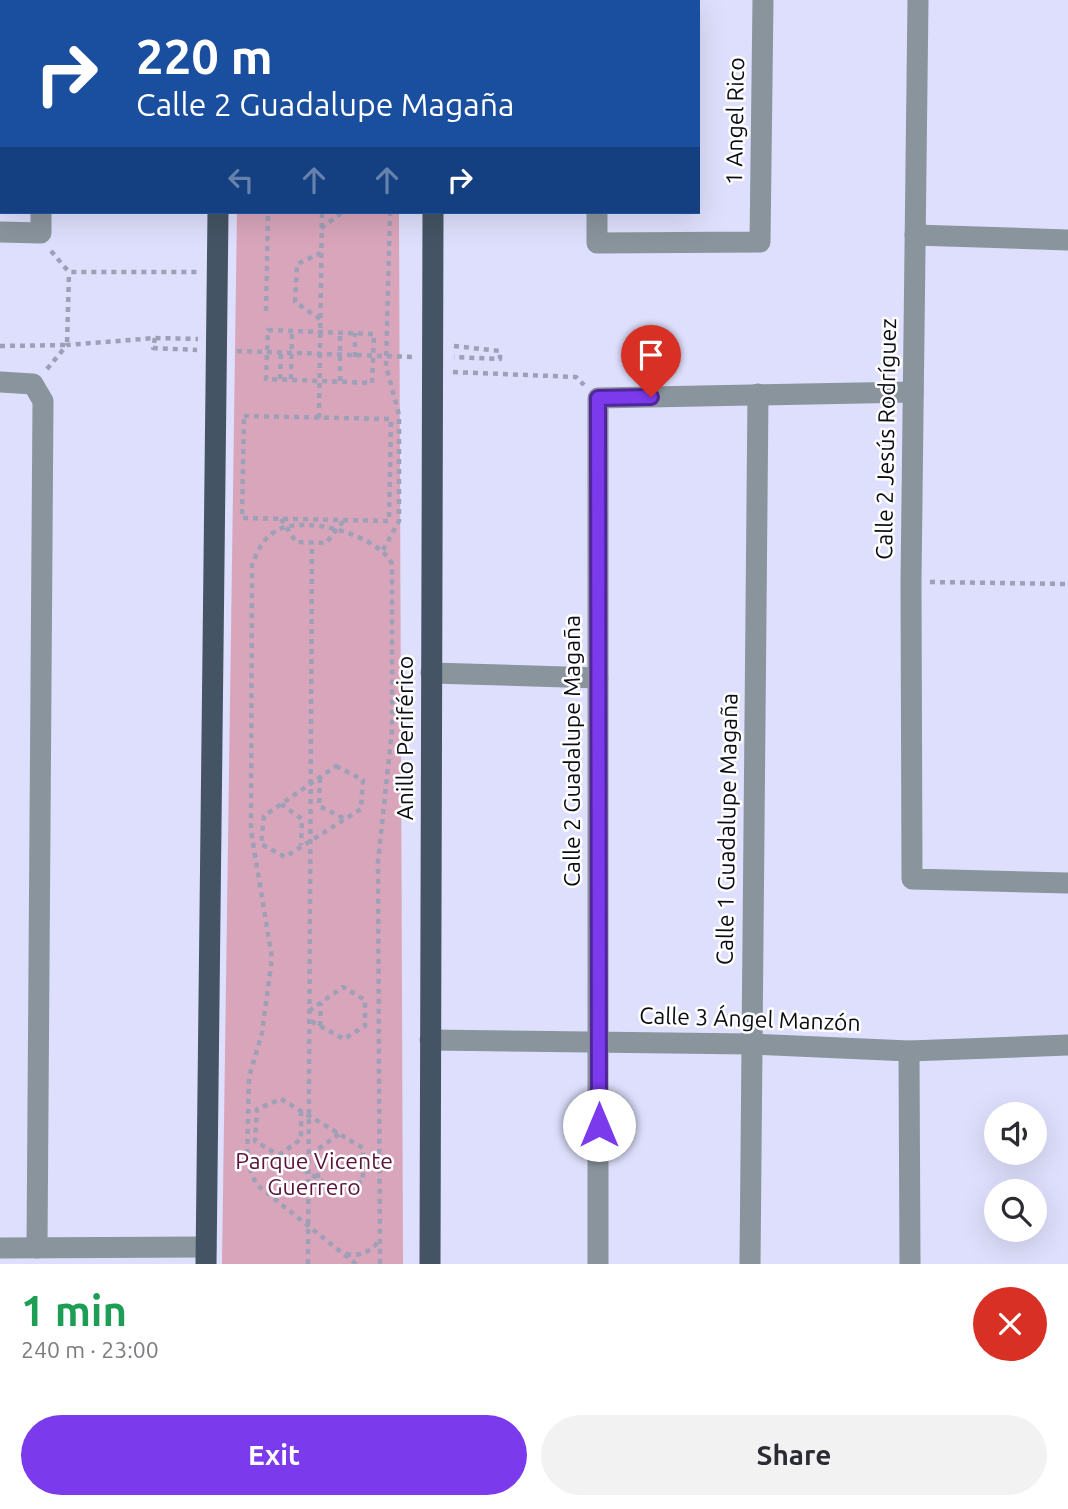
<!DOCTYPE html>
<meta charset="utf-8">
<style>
:root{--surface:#fff;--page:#f2f2f3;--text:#2b2b33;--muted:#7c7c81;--accent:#7c3aed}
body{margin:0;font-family:Ubuntu,sans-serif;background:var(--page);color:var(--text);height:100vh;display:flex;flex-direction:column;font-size:26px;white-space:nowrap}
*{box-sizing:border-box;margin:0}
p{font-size:23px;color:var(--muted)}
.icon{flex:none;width:38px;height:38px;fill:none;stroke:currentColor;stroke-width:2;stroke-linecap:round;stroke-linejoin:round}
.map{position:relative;height:1264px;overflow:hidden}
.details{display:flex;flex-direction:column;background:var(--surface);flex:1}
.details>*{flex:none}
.top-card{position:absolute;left:0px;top:0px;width:700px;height:214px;box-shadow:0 7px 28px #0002;background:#1a4fa0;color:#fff;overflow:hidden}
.controls{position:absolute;left:984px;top:1102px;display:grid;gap:14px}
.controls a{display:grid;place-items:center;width:63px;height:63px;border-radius:50%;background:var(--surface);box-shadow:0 7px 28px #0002;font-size:35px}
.pin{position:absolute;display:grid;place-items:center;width:60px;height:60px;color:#fff;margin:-72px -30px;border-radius:50% 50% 50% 0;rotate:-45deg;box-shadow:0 0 7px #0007}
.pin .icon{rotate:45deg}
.me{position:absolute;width:77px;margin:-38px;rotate:0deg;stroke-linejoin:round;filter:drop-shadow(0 0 5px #0008)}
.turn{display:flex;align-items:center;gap:24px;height:147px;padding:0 21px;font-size:32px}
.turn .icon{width:91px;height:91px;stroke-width:2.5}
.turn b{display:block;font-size:49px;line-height:60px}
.lanes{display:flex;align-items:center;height:66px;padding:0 21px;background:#0003;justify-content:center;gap:35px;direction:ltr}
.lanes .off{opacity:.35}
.round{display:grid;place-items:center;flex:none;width:74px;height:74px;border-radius:37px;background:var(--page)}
.overview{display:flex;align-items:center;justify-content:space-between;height:119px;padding:0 21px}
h1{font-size:42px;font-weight:700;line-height:52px;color:#1e9e55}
.action{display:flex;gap:14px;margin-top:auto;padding:14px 21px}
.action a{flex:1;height:80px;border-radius:42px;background:var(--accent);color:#fff;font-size:28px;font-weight:700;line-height:80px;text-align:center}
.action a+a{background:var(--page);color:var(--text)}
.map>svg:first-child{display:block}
</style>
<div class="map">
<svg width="1068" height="1264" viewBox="0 0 1068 1264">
<rect width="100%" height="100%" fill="#dddffc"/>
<!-- green -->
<polygon fill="#d9a5bb" points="237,212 399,212 403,1264 222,1264"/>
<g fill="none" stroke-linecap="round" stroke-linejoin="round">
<!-- path -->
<g stroke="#9ea0b7" stroke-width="4.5" stroke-dasharray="5 5" stroke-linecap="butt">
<polyline points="253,2 253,0"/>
<polyline points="325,2 325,0"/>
<polyline points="398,2 398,0"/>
<polyline points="321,228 343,212"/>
<polyline points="51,251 69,272 197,272"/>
<polyline points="266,311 268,212"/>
<polyline points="320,319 295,302 297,264 321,253"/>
<polygon points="268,330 374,334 372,383 266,379"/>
<polyline points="155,338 153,348 197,350"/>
<polyline points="0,346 67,345 69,272"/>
<polyline points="454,346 500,351 500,359 454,357"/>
<polyline points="237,351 414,357"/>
<polyline points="355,357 355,333"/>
<polyline points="47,369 67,345 155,338 198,339"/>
<polyline points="453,372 576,377 584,385"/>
<polyline points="280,379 281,353"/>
<polyline points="291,379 292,331"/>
<polyline points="340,381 340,332"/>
<polygon points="244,416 391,419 389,521 242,518"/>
<polyline points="319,418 322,212"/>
<polyline points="281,519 296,542 326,543 344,520"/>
<polyline points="383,550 399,521 399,415 386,366 390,212"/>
<polyline points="930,582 1068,584"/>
<polygon points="336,766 363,780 361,809 285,857 261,844 264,816"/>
<polyline points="320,778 319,806 345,819"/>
<polyline points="281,804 302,819 301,845"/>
<polyline points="309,1011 343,987 365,1000 365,1026 344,1039 309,1020"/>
<polyline points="320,1026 321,1003"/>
<polygon points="281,1099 363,1148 363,1181 337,1190 255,1141 257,1109"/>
<polyline points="279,1155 301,1139 301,1112"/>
<polyline points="318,1178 317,1150 339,1134"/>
<path d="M346,1254C359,1257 370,1252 378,1242"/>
<polyline points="308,1264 312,543"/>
<path d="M356,1264L256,1184L247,1162L249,1077L262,1033L272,958L251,831L252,565C257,552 263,538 276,531C303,514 379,535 392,564V730L378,861L380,1264"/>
</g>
<!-- street -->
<g stroke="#8a949d" stroke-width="21">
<polyline points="918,0 911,582 912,879 1068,883"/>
<polyline points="44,2 44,0"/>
<polyline points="600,2 600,0"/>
<polyline points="597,212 597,243 760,242 763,0"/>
<polyline points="0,232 41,233 41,212"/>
<polyline points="915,235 1068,240"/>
<polyline points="0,382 33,384 43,401 37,1248"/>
<polyline points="431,673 598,678"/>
<polyline points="430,1040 751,1044 909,1051 1068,1045"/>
<polyline points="909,1051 910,1264"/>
<polyline points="0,1248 206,1247"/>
<polyline points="598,1264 598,398 913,392"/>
<polyline points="750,1264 758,394"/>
</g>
<!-- primary -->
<g stroke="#445464" stroke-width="21">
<polyline points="219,2 219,0"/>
<polyline points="434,2 434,0"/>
<polyline points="206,1264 218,212"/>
<polyline points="430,1264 433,212"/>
</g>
</g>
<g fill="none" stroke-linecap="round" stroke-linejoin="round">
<defs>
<polyline id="route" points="599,1125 598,398 651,397"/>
</defs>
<!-- route casing -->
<use href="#route" stroke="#51269a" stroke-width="18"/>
<!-- route -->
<use href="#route" stroke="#7c3aed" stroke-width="12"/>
</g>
<g text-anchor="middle" stroke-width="5" stroke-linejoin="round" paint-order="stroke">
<!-- street labels -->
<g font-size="23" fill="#0b0c15" stroke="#fff">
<text transform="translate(735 121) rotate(-89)" y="8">1 Angel Rico</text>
<text transform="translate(886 439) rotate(-89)" y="8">Calle 2 Jesús Rodríguez</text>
<text transform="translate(405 738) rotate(-90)" y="8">Anillo Periférico</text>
<text transform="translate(572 751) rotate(-90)" y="8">Calle 2 Guadalupe Magaña</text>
<text transform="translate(727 829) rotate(-89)" y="8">Calle 1 Guadalupe Magaña</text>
<text transform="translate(750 1019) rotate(2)" y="8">Calle 3 Ángel Manzón</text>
</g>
<!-- park labels -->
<g font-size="23" fill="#5a143b" stroke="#fff">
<text x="314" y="1169">Parque Vicente<tspan x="314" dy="26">Guerrero</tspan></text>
</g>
</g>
</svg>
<div class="controls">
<a><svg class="icon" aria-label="sound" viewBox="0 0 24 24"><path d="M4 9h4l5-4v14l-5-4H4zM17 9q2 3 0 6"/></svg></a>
<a><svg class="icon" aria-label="search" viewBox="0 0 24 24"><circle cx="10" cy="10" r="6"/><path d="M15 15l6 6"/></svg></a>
</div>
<div class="pin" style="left:651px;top:397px;background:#d93025"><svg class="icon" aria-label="arrive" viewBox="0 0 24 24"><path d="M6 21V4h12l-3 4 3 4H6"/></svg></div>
<svg class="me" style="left:599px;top:1125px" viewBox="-20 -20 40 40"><circle r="19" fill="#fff"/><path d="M0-13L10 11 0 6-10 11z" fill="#7c3aed"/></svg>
<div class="top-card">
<div class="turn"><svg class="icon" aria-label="right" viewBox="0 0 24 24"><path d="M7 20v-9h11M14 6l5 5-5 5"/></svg><div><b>220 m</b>Calle 2 Guadalupe Magaña</div></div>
<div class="lanes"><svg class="icon off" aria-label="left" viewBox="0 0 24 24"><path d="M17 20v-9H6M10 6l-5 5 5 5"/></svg><svg class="icon off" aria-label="ahead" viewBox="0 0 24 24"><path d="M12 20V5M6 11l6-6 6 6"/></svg><svg class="icon off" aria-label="ahead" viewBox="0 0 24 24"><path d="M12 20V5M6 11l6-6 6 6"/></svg><svg class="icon" aria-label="right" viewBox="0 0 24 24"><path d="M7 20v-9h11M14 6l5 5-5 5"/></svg></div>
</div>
</div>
<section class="details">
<div class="overview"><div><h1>1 min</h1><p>240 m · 23:00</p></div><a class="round" style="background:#d93025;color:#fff"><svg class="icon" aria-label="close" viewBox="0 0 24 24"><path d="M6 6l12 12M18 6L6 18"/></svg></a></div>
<div class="action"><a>Exit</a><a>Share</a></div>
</section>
